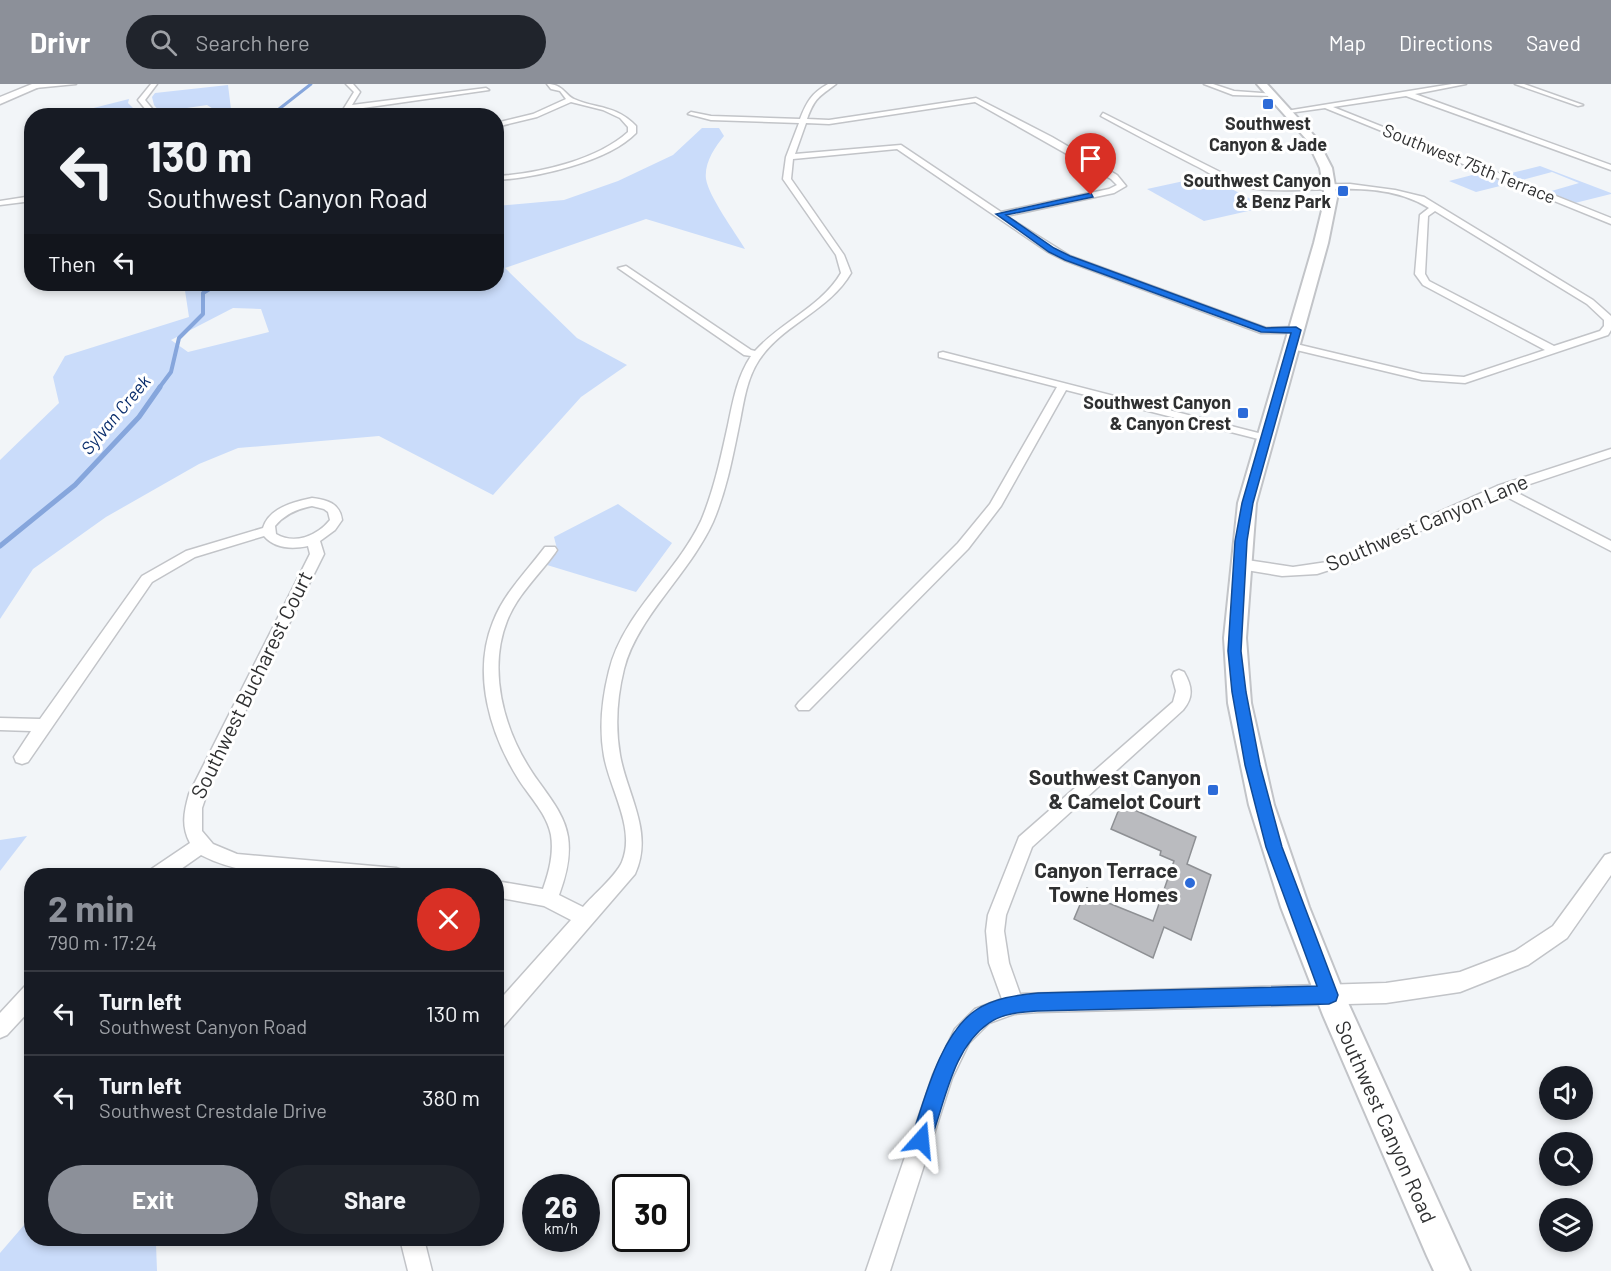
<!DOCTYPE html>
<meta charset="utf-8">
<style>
:root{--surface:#171b24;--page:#20242c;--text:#f1f3f6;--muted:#9ea1a6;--line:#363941;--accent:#8c9099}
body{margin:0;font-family:Barlow,sans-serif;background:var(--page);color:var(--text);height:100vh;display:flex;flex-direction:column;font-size:22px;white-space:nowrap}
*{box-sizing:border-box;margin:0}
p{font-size:20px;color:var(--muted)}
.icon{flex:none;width:33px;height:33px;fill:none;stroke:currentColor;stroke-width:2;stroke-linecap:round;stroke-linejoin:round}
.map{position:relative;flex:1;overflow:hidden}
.drawer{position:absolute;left:24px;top:784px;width:480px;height:378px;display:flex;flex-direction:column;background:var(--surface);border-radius:24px;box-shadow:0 3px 9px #0003}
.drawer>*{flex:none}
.banner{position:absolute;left:24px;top:24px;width:480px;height:183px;border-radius:24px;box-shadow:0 3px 9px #0003;background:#171b24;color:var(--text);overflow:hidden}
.buttons{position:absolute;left:1539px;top:982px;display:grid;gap:12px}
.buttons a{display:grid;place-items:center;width:54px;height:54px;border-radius:50%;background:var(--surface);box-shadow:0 3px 9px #0003;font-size:30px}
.speed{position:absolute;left:522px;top:1090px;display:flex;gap:12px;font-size:30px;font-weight:700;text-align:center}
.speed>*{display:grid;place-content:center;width:78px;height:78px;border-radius:50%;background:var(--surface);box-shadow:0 3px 9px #0003;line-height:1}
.speed small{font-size:15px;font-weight:400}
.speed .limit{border:3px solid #111;border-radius:9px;background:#fff;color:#111}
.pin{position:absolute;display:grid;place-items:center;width:51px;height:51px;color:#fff;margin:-62px -26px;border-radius:50% 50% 50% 0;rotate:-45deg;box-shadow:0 0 6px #0007}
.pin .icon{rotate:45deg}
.me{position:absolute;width:66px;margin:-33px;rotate:18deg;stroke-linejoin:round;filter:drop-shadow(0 0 4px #0008)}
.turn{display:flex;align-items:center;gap:21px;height:126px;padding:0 24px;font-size:27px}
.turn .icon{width:78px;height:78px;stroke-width:2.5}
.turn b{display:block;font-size:42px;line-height:51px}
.then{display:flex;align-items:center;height:57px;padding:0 24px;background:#0003;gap:12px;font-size:22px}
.round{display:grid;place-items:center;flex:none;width:63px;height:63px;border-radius:32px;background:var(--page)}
.head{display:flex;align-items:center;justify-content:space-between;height:102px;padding:0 24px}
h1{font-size:36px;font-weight:700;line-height:45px;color:var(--accent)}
.cta{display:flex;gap:12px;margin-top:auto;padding:12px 24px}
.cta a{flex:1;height:69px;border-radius:36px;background:var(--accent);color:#fff;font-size:24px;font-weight:700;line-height:69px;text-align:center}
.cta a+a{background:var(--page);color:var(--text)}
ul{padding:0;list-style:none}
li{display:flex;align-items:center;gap:18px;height:84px;padding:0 24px;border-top:2px solid var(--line)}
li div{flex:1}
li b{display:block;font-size:22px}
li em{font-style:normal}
header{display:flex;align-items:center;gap:36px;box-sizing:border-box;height:84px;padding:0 30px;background:var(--accent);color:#fff}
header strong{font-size:28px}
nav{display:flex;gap:33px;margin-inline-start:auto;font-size:21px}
.search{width:420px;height:54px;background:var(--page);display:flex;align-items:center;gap:15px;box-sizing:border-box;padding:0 21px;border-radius:33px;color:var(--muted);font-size:22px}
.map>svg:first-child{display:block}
</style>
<header>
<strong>Drivr</strong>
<div class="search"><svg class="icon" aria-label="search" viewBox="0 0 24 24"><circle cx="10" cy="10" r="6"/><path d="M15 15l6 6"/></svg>Search here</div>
<nav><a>Map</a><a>Directions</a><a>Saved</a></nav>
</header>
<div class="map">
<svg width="1611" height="1187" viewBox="0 0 1611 1187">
<rect width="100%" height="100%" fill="#f2f5f8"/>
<!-- green -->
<g fill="#cadcfa" fill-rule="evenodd">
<polygon points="228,1 231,25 215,26 207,21 160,28 154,21 152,13 155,9"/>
<polygon points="129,15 128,19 139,30 66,31"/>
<path d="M702,44H719L724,52C715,63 704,79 706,95C709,113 735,148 745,165L646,135L505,184L577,254L627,281L581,313L493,411L379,352L238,364L199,380L106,433L33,485L0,535V376L59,319L53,293L65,272L189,233L184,200H496L497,122L564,116L618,97L673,71ZM233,224L261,225L269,248L188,268L171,256Z"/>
<polygon points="1540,82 1611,109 1611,110 1575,119 1548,108 1579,99 1552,88 1522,96 1507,90"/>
<polygon points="1480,89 1508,100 1476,108 1449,97"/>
<polygon points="1207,92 1266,123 1204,137 1147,105"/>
<polygon points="618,420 672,459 636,508 547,481 557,465 554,453"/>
<polygon points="27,752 0,787 0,756"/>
<polygon points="31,1133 32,1155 165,1155 156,1160 157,1187 0,1187 0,1169"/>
</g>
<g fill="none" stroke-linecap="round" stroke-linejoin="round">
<!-- stream-far2 -->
<polyline stroke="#86a6dc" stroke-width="3" points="274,32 274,29 311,0"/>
<!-- stream-far1 -->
<polyline stroke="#86a6dc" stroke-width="4" points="159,304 171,288 179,254 203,230 203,209 218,200"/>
<!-- stream -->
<polyline stroke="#86a6dc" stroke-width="5" points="0,462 75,401 139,333 160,303"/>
</g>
<!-- building -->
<polygon fill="#babbbf" stroke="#8e9094" stroke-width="1.5" points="1121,720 1196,753 1187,780 1211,791 1191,856 1164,843 1153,874 1074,835 1087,804 1107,814 1106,818 1153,837 1174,777 1160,771 1161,767 1111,745"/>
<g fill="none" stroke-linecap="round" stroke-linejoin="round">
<defs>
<g id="minor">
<polygon points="36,0 76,0 35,4 32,2"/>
<polygon points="151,0 157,0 145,16 158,32 151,32 138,16"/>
<polygon points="346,0 353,0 360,8 352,21 486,4 489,6 349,26 344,31 341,29 354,8"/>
<path d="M547,0C563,0 565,11 574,15C597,25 616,21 636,42V49C608,78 536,94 496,96V92C538,90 597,76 628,48V43L620,34L603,26L571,18L537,33L496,43V39L533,30L566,15L560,7L551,5Z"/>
<path d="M828,0H836C819,13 815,13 807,35L829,36L976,14L1052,53L1117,91L1126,102L1114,109L1006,132L1070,172L1266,244L1296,243L1301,246L1296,249H1261L1064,176L1048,168L897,65L793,75L791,95L844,171L851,189C829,227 783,240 759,276C747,294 744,316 740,337C733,371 727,405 713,438C690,489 637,533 624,585C617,613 615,642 620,671C627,711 654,748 635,790L503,943L496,946V920L571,836L544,822L496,813V797L543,805C549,788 554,770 551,751C547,730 530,713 519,696C490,650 472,590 493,538C504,509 527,487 545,463H555L557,466L555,469C539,491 517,511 507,537C488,585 503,643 530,685C543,706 564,727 568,753C571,773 566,792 559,811L583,823C593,811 616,792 622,778C636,744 610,706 604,672C599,644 602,615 609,587C623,529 676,490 701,437C714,406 721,373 728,341C733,317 737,293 751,272L744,271L618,184L626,182L751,266L755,267C781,238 821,223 841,189L836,171L783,95L786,73L799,39L711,36L688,30L691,28L711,32L800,35C807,17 812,9 828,0ZM975,18L1111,95L1117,101L1109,105L1001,128L901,61L795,70L806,39L829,40Z"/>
<polygon points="1204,0 1213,0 1234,7 1275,10 1272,12 1233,11"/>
<polygon points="1452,0 1466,0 1415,10 1611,81 1611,86 1406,12 1333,23 1611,134 1611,140 1325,24 1289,29 1286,27"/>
<polygon points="1515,0 1524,0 1583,21 1578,22"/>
<path d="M1103,29L1238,97L1271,101L1350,100L1395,106L1424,113L1593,216L1611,232V246L1608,251L1465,299L1422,296L1288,264V260L1292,259L1422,290L1464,293L1545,266L1423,201L1415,190L1420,131L1429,124C1371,88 1298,117 1235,101C1222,98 1207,87 1194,81C1163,65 1132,49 1101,32ZM1435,127L1587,220L1604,236V242L1600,247L1554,262L1429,197L1425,190L1428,132Z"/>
<polygon points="32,112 32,117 0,121 0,117"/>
<polygon points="943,268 1270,352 1272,354 1266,357 1066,306 1001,422 968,465 809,626 799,626 796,622 799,618 958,459 990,420 1057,303 939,273 939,269"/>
<polygon points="1611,365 1611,373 1512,406 1611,457 1611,467 1501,410 1351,479 1317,490 1282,492 1240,485 1233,480 1240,475 1293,483 1327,478 1497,402"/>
<path d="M312,414C327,416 340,419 342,436L335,446L320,457L324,470L212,694L202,724V747L213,760L237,770L396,784L402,786L405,792C344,792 255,800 201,771L171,792H147L150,786L190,759C181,742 184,728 189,710L310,470L308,462C293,465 275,465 264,452L195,473L152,498L28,678L22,680L16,678L14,673L31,647L0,646V634L40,635L142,492L186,467L263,444C269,424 293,418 312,414ZM312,422L324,425L328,428L330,436C317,452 295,461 276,450L275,442C285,430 297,425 312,422Z"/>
<path d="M1179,586L1184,588C1192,602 1194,613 1183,626L1032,763L1006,831L1004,847L1009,879L1020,910L1386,899L1460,888L1515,867L1553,842L1605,771L1611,769V791L1567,854L1528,881L1460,908L1386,919L1038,928L1014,930L989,939L969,959L952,994L890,1187H866L933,991L955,945L975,925L1002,915L989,879L986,847L988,831L1019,753L1173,618L1176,607L1172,592L1174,588Z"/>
<polygon points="32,899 32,924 7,951 0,954 0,929 25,902"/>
<polygon points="400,1155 424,1155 432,1187 408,1187"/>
</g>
<polygon id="secondary" points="1257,0 1267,0 1317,55 1332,84 1337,114 1328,159 1256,419 1246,554 1251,619 1274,721 1309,823 1344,910 1470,1187 1434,1187 1427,1172 1323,931 1281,823 1249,721 1228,619 1224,554 1238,419 1314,159 1325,114 1320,84 1307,56"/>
<polygon id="primary" points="32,0 46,0 0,20 0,13"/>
</defs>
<!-- minor casing -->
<use href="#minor" stroke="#c2c4c8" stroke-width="3"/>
<!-- secondary casing -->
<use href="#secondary" stroke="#c2c4c8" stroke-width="4"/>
<!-- primary casing -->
<use href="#primary" stroke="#c2c4c8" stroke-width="3"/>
<!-- minor -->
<use href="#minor" fill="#fff" fill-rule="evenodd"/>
<!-- secondary -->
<use href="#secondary" fill="#fff" fill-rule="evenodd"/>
<!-- primary -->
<use href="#primary" fill="#fff" fill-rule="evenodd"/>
</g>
<!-- route -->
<path fill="#1a73e8" stroke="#114b97" stroke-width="1.5" d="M1091,109L1093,113L1006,131L1054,164L1070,172L1266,244L1296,243L1301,246L1253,419L1247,457L1241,567L1246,608L1260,681L1282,763L1338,911L1336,917L1329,920L1038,927C1022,928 1003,929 989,939C950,966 945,1023 928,1063L921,1066L914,1063L911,1056C924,1017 940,950 976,926C994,914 1017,911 1038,909L1317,902L1266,763L1245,681L1232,608L1228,567L1235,457L1242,419L1291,249L1261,248L1065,176L1049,168L996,130Z"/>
<!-- markers -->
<g fill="#2d6bd8" stroke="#fff" stroke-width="2">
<rect x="1262" y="14" width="12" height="12" rx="3"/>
<rect x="1337" y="101" width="12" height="12" rx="3"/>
<rect x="1237" y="323" width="12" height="12" rx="3"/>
<rect x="1207" y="700" width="12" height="12" rx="3"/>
<circle cx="1190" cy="799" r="6"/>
</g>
<g text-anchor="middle" stroke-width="6" stroke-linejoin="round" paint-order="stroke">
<!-- far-poi labels -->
<g font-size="18" font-weight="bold" fill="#2f3031" stroke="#fff" text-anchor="end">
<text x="1268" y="46" text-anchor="middle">Southwest<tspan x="1268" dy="21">Canyon &amp; Jade</tspan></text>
<text x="1331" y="103">Southwest Canyon<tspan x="1331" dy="21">&amp; Benz Park</tspan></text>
<text x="1231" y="325">Southwest Canyon<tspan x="1231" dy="21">&amp; Canyon Crest</tspan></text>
</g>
<!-- far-street labels -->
<g font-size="18" fill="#2f3031" stroke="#fff">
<text transform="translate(1469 80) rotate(22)" y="6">Southwest 75th Terrace</text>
</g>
<!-- far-water labels -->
<g font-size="18" font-style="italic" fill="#092d6c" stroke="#fff">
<text transform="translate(116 331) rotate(-50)" y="6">Sylvan Creek</text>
</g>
<!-- street labels -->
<g font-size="21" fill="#2f3031" stroke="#fff">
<text transform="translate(1427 439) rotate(-23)" y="7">Southwest Canyon Lane</text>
<text transform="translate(252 601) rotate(-64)" y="7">Southwest Bucharest Court</text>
<text transform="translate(1385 1038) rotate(66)" y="7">Southwest Canyon Road</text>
</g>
<!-- poi labels -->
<g font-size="21" font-weight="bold" fill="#2f3031" stroke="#fff" text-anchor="end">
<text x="1201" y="701">Southwest Canyon<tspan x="1201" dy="24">&amp; Camelot Court</tspan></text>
<text x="1178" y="794">Canyon Terrace<tspan x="1178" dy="24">Towne Homes</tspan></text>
</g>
</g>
</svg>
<div class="buttons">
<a><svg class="icon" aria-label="sound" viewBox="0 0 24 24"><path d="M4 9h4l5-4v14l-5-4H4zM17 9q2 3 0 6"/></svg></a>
<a><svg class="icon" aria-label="search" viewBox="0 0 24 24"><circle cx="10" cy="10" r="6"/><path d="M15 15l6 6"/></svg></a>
<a><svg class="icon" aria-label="layers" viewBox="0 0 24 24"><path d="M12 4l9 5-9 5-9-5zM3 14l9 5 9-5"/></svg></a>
</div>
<div class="speed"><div>26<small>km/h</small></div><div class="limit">30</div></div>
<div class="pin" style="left:1091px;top:111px;background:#d93025"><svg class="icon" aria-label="arrive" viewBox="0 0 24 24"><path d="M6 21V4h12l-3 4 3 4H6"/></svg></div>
<svg class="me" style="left:921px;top:1056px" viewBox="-20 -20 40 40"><path d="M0-17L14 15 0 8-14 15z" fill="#1a73e8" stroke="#fff" stroke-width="4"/></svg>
<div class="banner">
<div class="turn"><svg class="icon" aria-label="left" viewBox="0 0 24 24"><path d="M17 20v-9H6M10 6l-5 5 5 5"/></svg><div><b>130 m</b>Southwest Canyon Road</div></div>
<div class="then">Then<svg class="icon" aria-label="left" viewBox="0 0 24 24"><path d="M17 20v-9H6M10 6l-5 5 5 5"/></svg></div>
</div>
<section class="drawer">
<div class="head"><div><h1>2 min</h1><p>790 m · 17:24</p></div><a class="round" style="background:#d93025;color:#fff"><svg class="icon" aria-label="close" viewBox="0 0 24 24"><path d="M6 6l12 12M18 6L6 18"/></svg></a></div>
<ul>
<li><svg class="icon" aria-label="left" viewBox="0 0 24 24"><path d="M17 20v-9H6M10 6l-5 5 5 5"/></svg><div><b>Turn left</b><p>Southwest Canyon Road</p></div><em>130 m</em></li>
<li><svg class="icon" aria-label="left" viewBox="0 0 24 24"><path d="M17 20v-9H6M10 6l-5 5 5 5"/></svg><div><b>Turn left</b><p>Southwest Crestdale Drive</p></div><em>380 m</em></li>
</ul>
<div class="cta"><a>Exit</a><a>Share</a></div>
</section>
</div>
